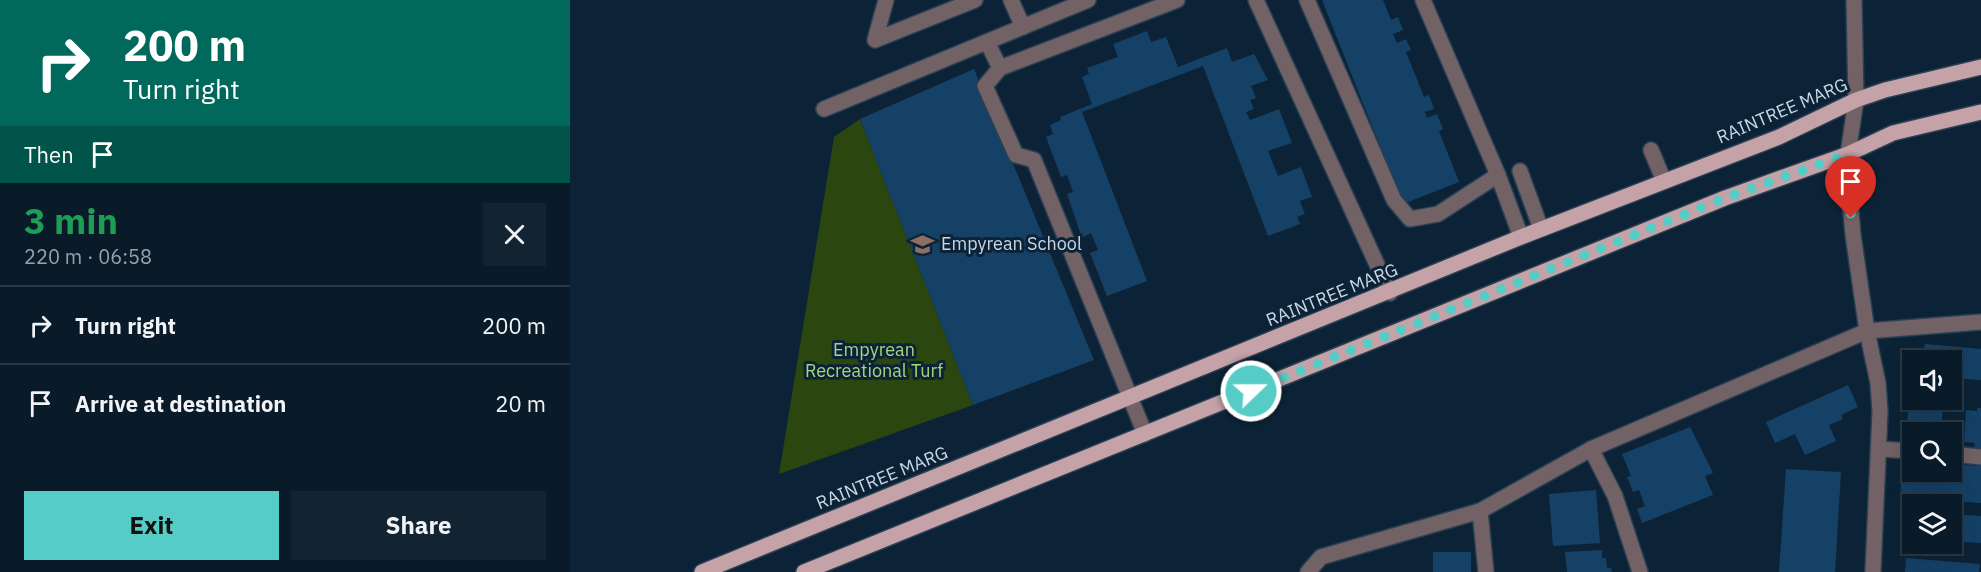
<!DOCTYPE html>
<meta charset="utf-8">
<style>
:root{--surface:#091a29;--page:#122331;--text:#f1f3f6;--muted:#99a1a8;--line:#293846;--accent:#55cdc6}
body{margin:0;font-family:"IBM Plex Sans",sans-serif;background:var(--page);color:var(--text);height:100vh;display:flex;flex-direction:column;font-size:22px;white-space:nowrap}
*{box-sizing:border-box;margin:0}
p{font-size:20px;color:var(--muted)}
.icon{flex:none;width:33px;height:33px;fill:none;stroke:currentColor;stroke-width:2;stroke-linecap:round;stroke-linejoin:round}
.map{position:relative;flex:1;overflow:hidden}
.details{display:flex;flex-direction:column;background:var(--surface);width:570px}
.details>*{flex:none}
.hud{background:#00695c;color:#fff;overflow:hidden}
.fabs{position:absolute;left:1332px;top:350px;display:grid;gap:12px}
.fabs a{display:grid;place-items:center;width:60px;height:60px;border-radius:0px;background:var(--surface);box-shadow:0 6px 24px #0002,0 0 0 2px var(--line);font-size:30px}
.pin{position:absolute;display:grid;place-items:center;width:51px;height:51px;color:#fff;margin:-62px -26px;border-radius:50% 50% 50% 0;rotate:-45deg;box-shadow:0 0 6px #0007}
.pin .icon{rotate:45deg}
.me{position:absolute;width:66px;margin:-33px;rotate:68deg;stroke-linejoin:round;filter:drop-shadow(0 0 4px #0008)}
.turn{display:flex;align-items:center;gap:21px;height:126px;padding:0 24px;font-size:27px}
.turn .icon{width:78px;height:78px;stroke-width:2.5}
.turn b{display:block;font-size:42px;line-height:51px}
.then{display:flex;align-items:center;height:57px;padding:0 24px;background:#0003;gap:12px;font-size:22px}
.round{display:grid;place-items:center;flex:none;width:63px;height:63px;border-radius:0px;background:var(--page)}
.head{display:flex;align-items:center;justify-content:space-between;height:102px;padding:0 24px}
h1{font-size:36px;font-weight:700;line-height:45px;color:#1e9e55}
.primary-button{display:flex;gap:12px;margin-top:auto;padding:12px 24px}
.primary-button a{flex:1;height:69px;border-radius:0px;background:var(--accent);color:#111;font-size:24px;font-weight:700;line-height:69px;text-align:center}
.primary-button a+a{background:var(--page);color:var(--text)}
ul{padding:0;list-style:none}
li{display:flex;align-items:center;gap:18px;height:78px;padding:0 24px;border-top:2px solid var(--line)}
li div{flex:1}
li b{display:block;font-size:22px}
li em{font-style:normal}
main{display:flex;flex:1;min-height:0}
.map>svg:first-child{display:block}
</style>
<main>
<section class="details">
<div class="hud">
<div class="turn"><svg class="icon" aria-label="right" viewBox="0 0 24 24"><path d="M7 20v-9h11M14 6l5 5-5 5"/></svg><div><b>200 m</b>Turn right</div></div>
<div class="then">Then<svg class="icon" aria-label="arrive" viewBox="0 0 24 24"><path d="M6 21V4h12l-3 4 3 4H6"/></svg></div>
</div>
<div class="head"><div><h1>3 min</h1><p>220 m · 06:58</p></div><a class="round"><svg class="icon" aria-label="close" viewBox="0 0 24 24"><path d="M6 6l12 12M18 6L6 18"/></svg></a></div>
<ul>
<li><svg class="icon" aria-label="right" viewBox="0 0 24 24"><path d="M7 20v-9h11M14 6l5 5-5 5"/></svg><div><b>Turn right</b></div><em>200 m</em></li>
<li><svg class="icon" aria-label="arrive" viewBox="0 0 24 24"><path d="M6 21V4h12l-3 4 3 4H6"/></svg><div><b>Arrive at destination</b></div><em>20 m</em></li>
</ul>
<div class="primary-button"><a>Exit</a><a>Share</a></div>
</section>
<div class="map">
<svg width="1411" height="572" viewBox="0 0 1411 572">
<rect width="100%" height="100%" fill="#0c2337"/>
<!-- green -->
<polygon fill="#2b460f" points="290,119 403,405 209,474 264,137"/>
<!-- building -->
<g fill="#154167">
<polygon points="752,0 813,0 821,20 828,17 833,30 823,34 827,43 836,39 841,50 836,52 854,97 859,95 864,109 855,112 857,118 867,114 873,129 869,131 889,182 833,204"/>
<polygon points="577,31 581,42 596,37 608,67 657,48 662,62 684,54 698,80 681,86 686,98 680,100 684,109 676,112 680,120 709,109 722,143 698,151 708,176 731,167 742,197 730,201 735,214 727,217 730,224 698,236 633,66 512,112 577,281 537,296 520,253 528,250 521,233 512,238 497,194 503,192 497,175 491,177 476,137 483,134 480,125 491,120 490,117 522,104 512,77 519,74 517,68 548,57 543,44"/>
<polygon points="404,69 524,360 403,405 290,119"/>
<polygon points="1355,344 1411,349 1411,380 1382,378 1382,360 1353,360"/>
<polygon points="1278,385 1288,407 1271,415 1273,419 1259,425 1266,441 1235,455 1225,434 1205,443 1196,422"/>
<polygon points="1339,402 1373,405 1371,432 1342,432 1342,443 1335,442"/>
<polygon points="1407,408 1411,408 1411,449 1404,448 1405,443 1394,442 1396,410 1407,411"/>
<polygon points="1120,427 1143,473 1135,476 1143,495 1072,523 1067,509 1075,506 1069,490 1063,492 1057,477 1061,476 1052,454"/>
<polygon points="1333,460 1342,461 1342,471 1382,471 1382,464 1411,466 1411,503 1330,497"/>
<polygon points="1216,469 1271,472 1265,572 1209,572"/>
<polygon points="1026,490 1030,543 983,546 979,494"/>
<polygon points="1339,511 1342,511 1342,537 1337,537"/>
<polygon points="1382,514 1411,516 1411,543 1382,541"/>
<polygon points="1032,550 1032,558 1036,558 1037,568 1041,568 1042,572 997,572 995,552"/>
<rect x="863" y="552" width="38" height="20"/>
<polygon points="1336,558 1410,564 1409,572 1335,572"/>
</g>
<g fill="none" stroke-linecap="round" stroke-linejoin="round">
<defs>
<g id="minor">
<polyline points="316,0 305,40 405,0"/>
<polyline points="441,0 453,27"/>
<polyline points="686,0 820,293"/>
<polyline points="737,0 824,200 840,219 868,214 928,175"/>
<polyline points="853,0 928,175 951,237"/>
<polyline points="1284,0 1286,100 1278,154 1280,200 1283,235 1297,331 1308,383 1310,411 1303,572"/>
<polyline points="417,42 430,68"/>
<polyline points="254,109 518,0"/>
<polyline points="1081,150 1094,181"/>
<polyline points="950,171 971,229"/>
<polyline points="575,434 464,160 446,155 415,86 430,68 607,0"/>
<polyline points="1021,449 1045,496 1070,572"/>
<polyline points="1309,449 1342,451"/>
<polyline points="1382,454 1411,457"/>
<polyline points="910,511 916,572"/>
<polyline points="738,572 751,557 910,511 1021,449 1297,331 1411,322"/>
</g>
<g id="major">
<polyline points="132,572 951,237 1209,137 1286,100 1315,90 1411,67"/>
<polyline points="234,572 1155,198 1278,154 1323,133 1411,112"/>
</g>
</defs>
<!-- minor casing -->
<use href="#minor" stroke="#2a4053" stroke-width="18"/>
<!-- major casing -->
<use href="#major" stroke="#2a4053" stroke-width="18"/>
<!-- minor -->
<use href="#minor" stroke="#726265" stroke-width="15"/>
<!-- major -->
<use href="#major" stroke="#c5a2a8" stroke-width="15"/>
</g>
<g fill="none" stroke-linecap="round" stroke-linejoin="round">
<!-- route -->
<polyline stroke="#55cdc6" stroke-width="10" stroke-dasharray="0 18" points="681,391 1155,198 1278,154 1281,218"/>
</g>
<!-- icons -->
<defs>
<symbol id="school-bare" viewBox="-9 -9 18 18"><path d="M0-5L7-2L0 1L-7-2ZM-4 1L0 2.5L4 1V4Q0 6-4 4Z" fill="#8d6e63" stroke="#0c2337" stroke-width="2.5" paint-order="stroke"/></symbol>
</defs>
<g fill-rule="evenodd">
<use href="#school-bare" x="336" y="228" width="33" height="33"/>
</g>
<g text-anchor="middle" stroke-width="6" stroke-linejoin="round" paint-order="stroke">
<!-- street labels -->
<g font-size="18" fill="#c9d7e5" stroke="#0c2337">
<text transform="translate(1212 111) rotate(-23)" y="6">RAINTREE MARG</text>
<text transform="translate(762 295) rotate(-22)" y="6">RAINTREE MARG</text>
<text transform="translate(312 478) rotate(-22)" y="6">RAINTREE MARG</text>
</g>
<!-- poi labels -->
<g font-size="18" fill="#c9d7e5" stroke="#0c2337" text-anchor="start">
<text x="371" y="250">Empyrean School</text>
</g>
<!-- park labels -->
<g font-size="18" fill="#a5d77c" stroke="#0c2337">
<text x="304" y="356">Empyrean<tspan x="304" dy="21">Recreational Turf</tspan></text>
</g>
</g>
</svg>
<div class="fabs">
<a><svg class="icon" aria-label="sound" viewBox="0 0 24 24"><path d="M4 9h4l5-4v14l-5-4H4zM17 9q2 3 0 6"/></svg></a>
<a><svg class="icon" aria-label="search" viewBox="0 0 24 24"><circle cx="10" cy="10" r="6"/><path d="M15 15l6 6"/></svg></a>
<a><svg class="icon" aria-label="layers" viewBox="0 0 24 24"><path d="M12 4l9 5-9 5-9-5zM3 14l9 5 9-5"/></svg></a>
</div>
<div class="pin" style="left:1281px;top:218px;background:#d93025"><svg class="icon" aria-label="arrive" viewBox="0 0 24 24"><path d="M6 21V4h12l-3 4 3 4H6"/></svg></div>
<svg class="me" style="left:681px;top:391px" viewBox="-20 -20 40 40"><circle r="17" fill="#55cdc6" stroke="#fff" stroke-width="3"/><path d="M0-11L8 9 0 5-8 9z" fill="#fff"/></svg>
</div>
</main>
